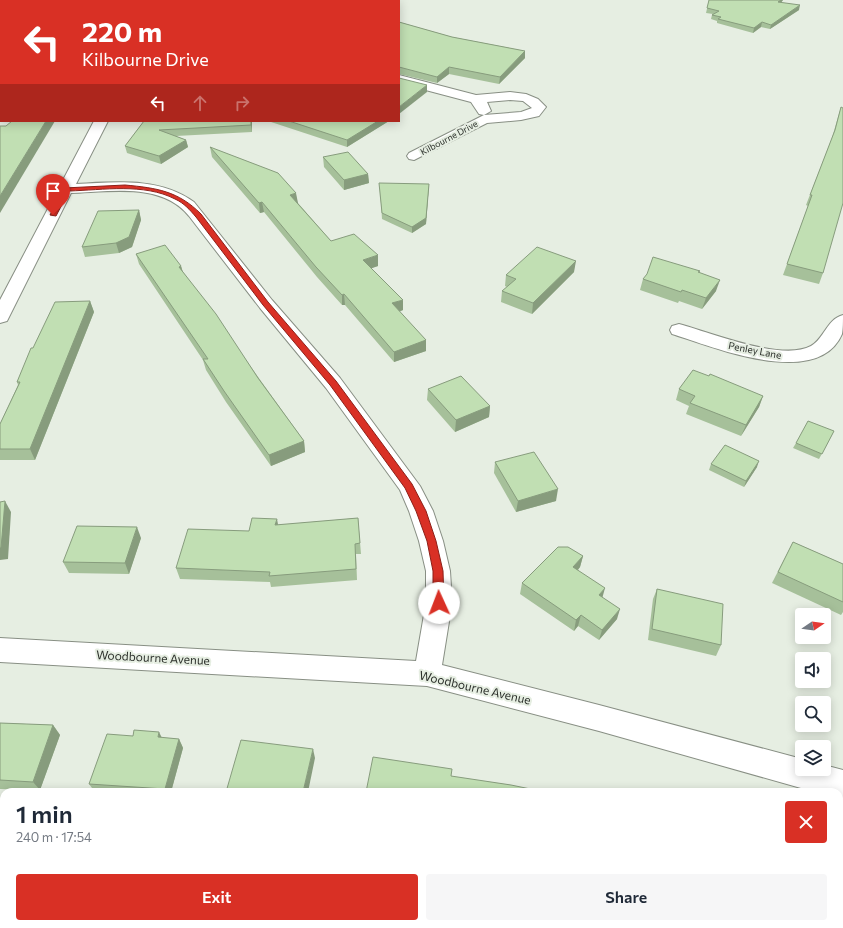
<!DOCTYPE html>
<meta charset="utf-8">
<style>
:root{--surface:#fff;--page:#f6f6f7;--text:#1f2937;--muted:#747a83;--accent:#d93025}
body{margin:0;font-family:Commissioner,sans-serif;background:var(--page);color:var(--text);height:100vh;display:flex;flex-direction:column;font-size:15px;white-space:nowrap}
*{box-sizing:border-box;margin:0}
p{font-size:13px;color:var(--muted)}
.icon{flex:none;width:22px;height:22px;fill:none;stroke:currentColor;stroke-width:2;stroke-linecap:round;stroke-linejoin:round}
.map{position:relative;flex:1;overflow:hidden}
.details{position:absolute;left:0px;top:788px;width:843px;height:140px;display:flex;flex-direction:column;background:var(--surface);border-radius:12px 12px 0 0;box-shadow:0 2px 10px #0003}
.details>*{flex:none}
.hud{position:absolute;left:0px;top:0px;width:400px;height:122px;box-shadow:0 2px 10px #0003;background:#d93025;color:#fff;overflow:hidden}
.needle{width:26px;rotate:77deg}
.tools{position:absolute;left:795px;top:608px;display:grid;gap:8px}
.tools a{display:grid;place-items:center;width:36px;height:36px;border-radius:4px;background:var(--surface);box-shadow:0 2px 10px #0003;font-size:20px}
.pin{position:absolute;display:grid;place-items:center;width:34px;height:34px;color:#fff;margin:-41px -17px;border-radius:50% 50% 50% 0;rotate:-45deg;box-shadow:0 0 4px #0007}
.pin .icon{rotate:45deg}
.me{position:absolute;width:44px;margin:-22px;rotate:358deg;stroke-linejoin:round;filter:drop-shadow(0 0 3px #0008)}
.turn{display:flex;align-items:center;gap:14px;height:84px;padding:0 16px;font-size:18px}
.turn .icon{width:52px;height:52px;stroke-width:2.5}
.turn b{display:block;font-size:28px;line-height:34px}
.lanes{display:flex;align-items:center;height:38px;padding:0 16px;background:#0003;justify-content:center;gap:20px;direction:ltr}
.lanes .off{opacity:.35}
.round{display:grid;place-items:center;flex:none;width:42px;height:42px;border-radius:4px;background:var(--page)}
.summary{display:flex;align-items:center;justify-content:space-between;height:68px;padding:0 16px}
h1{font-size:24px;font-weight:600;line-height:30px}
.button{display:flex;gap:8px;margin-top:auto;padding:8px 16px}
.button a{flex:1;height:46px;border-radius:4px;background:var(--accent);color:#fff;font-size:16px;font-weight:600;line-height:46px;text-align:center}
.button a+a{background:var(--page);color:var(--text)}
.map>svg:first-child{display:block}
</style>
<div class="map">
<svg width="843" height="928" viewBox="0 0 843 928">
<rect width="100%" height="100%" fill="#e6eee2"/>
<g fill="none" stroke-linecap="round" stroke-linejoin="round">
<defs>
<g id="street">
<path d="M399,75L476,95L510,92L526,94L538,99L546,107L539,116L521,120L487,123L414,160L409,159L407,156L409,153L484,115L479,114L471,102L399,83ZM510,100L523,101L532,108L521,112L484,115L491,111L487,102Z"/>
<path d="M94,121H108L76,184C116,182 160,177 194,202L272,300L340,378L420,486L433,511L443,541L450,571L452,603L442,665L599,705L802,759V769H824V765L843,770V800L839,799V792H815L599,731L427,686L0,662V638L416,661L426,603V571L419,541L409,511L400,490L326,388L260,308L189,216C161,182 110,192 71,193L7,321L0,323V300Z"/>
<path d="M843,315C843,321 843,329 842,334C818,390 713,347 672,334L670,330L672,326L679,324C709,332 782,362 811,346C824,339 827,319 843,315Z"/>
</g>
</defs>
<!-- street casing -->
<use href="#street" stroke="#888f84" stroke-width="2"/>
<!-- street -->
<use href="#street" fill="#fff" fill-rule="evenodd"/>
</g>
<!-- wall -->
<g fill="#a6c09a">
<polygon points="709,0 783,0 781,3 799,10 770,29 761,27 753,33 717,23 717,21 711,19 712,15 713,14 706,13"/>
<polygon points="399,22 452,37 525,51 525,58 499,84 449,74 437,83 399,74"/>
<polygon points="841,107 823,273 819,284 783,275 808,206 806,205 832,138 838,117"/>
<polygon points="144,121 252,121 252,132 176,136 186,140 188,147 161,164 127,153 125,146"/>
<polygon points="268,121 389,121 347,147"/>
<polygon points="210,147 298,203 331,241 378,266 371,268 403,310 399,312 426,340 426,351 394,362 345,305 342,305 317,277 264,212 260,213 212,157"/>
<polygon points="323,157 368,174 369,183 344,190 324,167"/>
<polygon points="429,184 426,224 412,233 382,219 380,188"/>
<polygon points="139,210 141,220 132,247 119,253 85,257 82,247"/>
<polygon points="136,254 181,266 183,272 304,441 305,452 271,466 226,402 206,370 203,360 139,264"/>
<polygon points="574,272 532,314 501,302 502,291 507,287 505,286 506,275"/>
<polygon points="699,273 716,291 702,309 679,301 678,303 640,290 643,279"/>
<polygon points="90,301 94,312 35,460 0,460 0,424 18,385 17,382 33,348"/>
<polygon points="428,389 490,406 489,417 455,432 427,400"/>
<polygon points="679,389 763,396 759,407 741,436 686,414 689,406 676,400"/>
<polygon points="834,431 819,459 793,448 796,443"/>
<polygon points="495,462 556,501 516,512 494,473"/>
<polygon points="711,464 757,467 744,487 709,470"/>
<polygon points="358,518 361,554 356,554 357,580 271,587 270,582 180,579 176,568 249,531 278,525"/>
<polygon points="141,538 129,574 69,573 63,562"/>
<polygon points="793,542 843,564 843,612 841,615 772,583"/>
<polygon points="583,556 580,567 578,570 602,597 617,619 599,640 578,626 574,631 520,594 522,583"/>
<polygon points="657,589 721,645 716,656 648,640 653,599"/>
<polygon points="0,723 53,725 60,735 40,790 0,789"/>
<polygon points="162,738 179,739 183,748 171,792 95,792 89,784"/>
<polygon points="781,924 839,924 843,928 795,928"/>
</g>
<!-- shaded-wall -->
<g fill="#879c7d">
<polygon points="781,0 783,0 777,7 778,2"/>
<polygon points="800,5 799,10 770,29 771,25"/>
<polygon points="762,22 761,27 753,33 754,28"/>
<polygon points="525,51 525,58 499,84 500,77"/>
<polygon points="449,67 449,74 437,83 437,77"/>
<polygon points="427,85 427,92 399,114 399,107"/>
<polygon points="46,121 55,121 0,213 0,196"/>
<polygon points="251,121 252,121 252,132 251,125"/>
<polygon points="378,121 389,121 347,147 347,140"/>
<polygon points="186,140 188,147 161,164 159,156"/>
<polygon points="368,174 369,183 344,190 344,180"/>
<polygon points="429,184 426,224 412,233 412,227"/>
<polygon points="296,193 298,203 291,205 290,195"/>
<polygon points="262,202 264,212 260,213 259,203"/>
<polygon points="139,210 141,220 132,247 119,253 116,243"/>
<polygon points="378,255 378,266 364,271 363,260"/>
<polygon points="576,261 574,272 532,314 533,303"/>
<polygon points="181,266 184,277 179,267"/>
<polygon points="720,280 716,291 702,309 706,298"/>
<polygon points="344,294 345,305 342,305 342,295"/>
<polygon points="403,300 403,310 392,314 392,303"/>
<polygon points="90,301 94,312 35,460 30,449"/>
<polygon points="426,340 426,351 394,362 394,352"/>
<polygon points="763,396 759,407 741,436 746,425"/>
<polygon points="490,406 489,417 455,432 456,420"/>
<polygon points="304,441 305,452 271,466 269,455"/>
<polygon points="759,461 757,467 744,487 746,481"/>
<polygon points="558,489 556,501 516,512 518,501"/>
<polygon points="5,501 11,512 8,559 0,560 0,548"/>
<polygon points="277,519 279,530 275,525"/>
<polygon points="137,527 141,538 129,574 125,563"/>
<polygon points="583,556 580,567 571,578 573,567"/>
<polygon points="605,588 602,599 599,595"/>
<polygon points="620,609 617,619 599,640 602,630"/>
<polygon points="581,615 578,626 574,631 576,620"/>
<polygon points="53,725 60,735 40,790 33,782"/>
<polygon points="159,732 164,742 158,737"/>
<polygon points="179,739 183,748 171,792 166,792 165,789"/>
<polygon points="313,749 315,758 308,792 303,792"/>
</g>
<!-- building -->
<g fill="#c1dfb3" stroke="#879c7d">
<polygon points="312,0 371,0 374,1 311,1"/>
<polygon points="709,0 781,0 778,2 800,5 771,25 762,22 754,28 718,19 721,17 712,15 719,11 707,8"/>
<polygon points="399,22 452,37 525,51 500,77 449,67 437,77 399,67"/>
<polygon points="399,78 427,85 399,107"/>
<polygon points="841,107 843,108 843,203 823,273 787,264 812,195 810,195 835,130"/>
<polygon points="12,121 46,121 0,196 0,126 6,126"/>
<polygon points="144,121 251,121 251,125 159,130 186,140 159,156 125,146"/>
<polygon points="289,121 378,121 347,140"/>
<polygon points="210,147 278,173 296,193 290,195 331,241 354,234 378,255 363,260 403,300 392,303 426,340 394,352 344,294 342,295 316,267 262,202 259,203"/>
<polygon points="348,152 368,174 344,180 323,157"/>
<polygon points="379,183 429,184 426,218 412,227 382,213"/>
<polygon points="139,210 129,237 116,243 82,247 98,211"/>
<polygon points="165,245 181,266 179,267 216,314 258,378 304,441 269,455 224,391 203,359 208,359 136,254"/>
<polygon points="537,247 576,261 533,303 502,291 516,279 506,275"/>
<polygon points="653,257 700,271 698,272 720,280 706,298 682,290 681,292 643,279 647,274"/>
<polygon points="90,301 30,449 0,449 0,424 20,382 17,382 31,348 33,348 55,302"/>
<polygon points="693,370 709,376 710,374 763,396 746,425 690,403 695,396 679,389"/>
<polygon points="461,376 490,406 456,420 428,389"/>
<polygon points="808,421 834,431 822,454 796,443"/>
<polygon points="725,445 759,461 746,481 711,464"/>
<polygon points="534,452 558,489 518,501 495,462"/>
<polygon points="5,501 1,548 0,548 0,502"/>
<polygon points="252,518 277,519 275,525 358,518 360,543 355,544 356,569 269,576 270,572 176,568 188,529 249,531"/>
<polygon points="77,526 137,527 125,563 63,562"/>
<polygon points="793,542 843,564 843,602 778,572"/>
<polygon points="558,547 568,547 583,556 573,567 605,588 599,595 620,609 602,630 581,615 576,620 522,583"/>
<polygon points="657,589 723,604 721,645 652,629"/>
<polygon points="0,723 53,725 33,782 0,780"/>
<polygon points="134,730 159,732 158,737 179,739 165,789 89,784 107,734 133,736"/>
<polygon points="241,740 313,749 303,792 226,792"/>
<polygon points="373,757 452,769 451,776 511,785 545,792 366,792"/>
<polygon points="839,874 843,875 843,928 806,928 803,927 803,924 839,924"/>
<polygon points="341,924 370,924 369,928 340,928"/>
</g>
<!-- route -->
<path fill="#d93025" stroke="#8d1f18" d="M125,185C157,188 178,191 201,214L268,302L336,381L412,484L426,511L436,541L443,571L444,603L442,606H435L433,603V571L427,541L416,511L405,488L330,385L263,305L196,217C190,210 184,203 175,199C144,183 103,190 69,191L56,216L50,215L64,188Z"/>
<g text-anchor="middle" stroke-width="4" stroke-linejoin="round" paint-order="stroke">
<!-- far-street labels -->
<g font-size="9" fill="#2c302b" stroke="#e6eee2">
<text transform="translate(449 138) rotate(-28)" y="3">Kilbourne Drive</text>
</g>
<!-- street labels -->
<g font-size="10" fill="#2c302b" stroke="#e6eee2">
<text transform="translate(755 350) rotate(11)" y="4">Penley Lane</text>
</g>
<!-- near-street labels -->
<g font-size="12" fill="#2c302b" stroke="#e6eee2">
<text transform="translate(153 658) rotate(3)" y="4">Woodbourne Avenue</text>
<text transform="translate(475 688) rotate(13)" y="4">Woodbourne Avenue</text>
</g>
</g>
</svg>
<div class="tools">
<a><svg class="needle" viewBox="-14 -14 28 28"><path d="M0-13l5 13h-10z" fill="#e53935"/><path d="M0 13l5-13h-10z" fill="#747a83"/></svg></a>
<a><svg class="icon" aria-label="sound" viewBox="0 0 24 24"><path d="M4 9h4l5-4v14l-5-4H4zM17 9q2 3 0 6"/></svg></a>
<a><svg class="icon" aria-label="search" viewBox="0 0 24 24"><circle cx="10" cy="10" r="6"/><path d="M15 15l6 6"/></svg></a>
<a><svg class="icon" aria-label="layers" viewBox="0 0 24 24"><path d="M12 4l9 5-9 5-9-5zM3 14l9 5 9-5"/></svg></a>
</div>
<div class="pin" style="left:53px;top:215px;background:#d93025"><svg class="icon" aria-label="arrive" viewBox="0 0 24 24"><path d="M6 21V4h12l-3 4 3 4H6"/></svg></div>
<svg class="me" style="left:439px;top:603px" viewBox="-20 -20 40 40"><circle r="19" fill="#fff"/><path d="M0-13L10 11 0 6-10 11z" fill="#d93025"/></svg>
<div class="hud">
<div class="turn"><svg class="icon" aria-label="left" viewBox="0 0 24 24"><path d="M17 20v-9H6M10 6l-5 5 5 5"/></svg><div><b>220 m</b>Kilbourne Drive</div></div>
<div class="lanes"><svg class="icon" aria-label="left" viewBox="0 0 24 24"><path d="M17 20v-9H6M10 6l-5 5 5 5"/></svg><svg class="icon off" aria-label="ahead" viewBox="0 0 24 24"><path d="M12 20V5M6 11l6-6 6 6"/></svg><svg class="icon off" aria-label="right" viewBox="0 0 24 24"><path d="M7 20v-9h11M14 6l5 5-5 5"/></svg></div>
</div>
<section class="details">
<div class="summary"><div><h1>1 min</h1><p>240 m · 17:54</p></div><a class="round" style="background:#d93025;color:#fff"><svg class="icon" aria-label="close" viewBox="0 0 24 24"><path d="M6 6l12 12M18 6L6 18"/></svg></a></div>
<div class="button"><a>Exit</a><a>Share</a></div>
</section>
</div>
